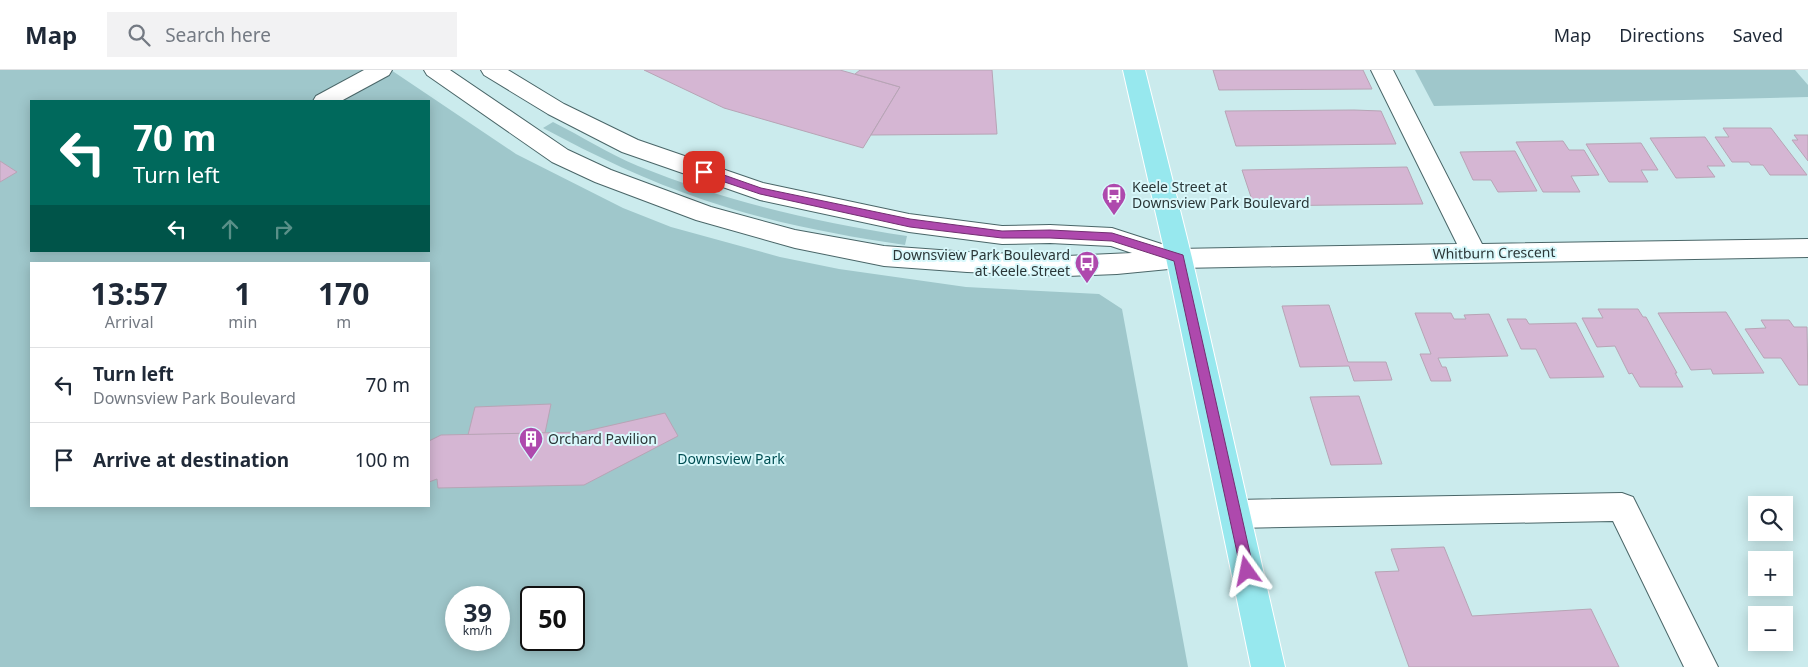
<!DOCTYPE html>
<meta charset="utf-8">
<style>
:root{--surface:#fff;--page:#f2f2f3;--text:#1f2937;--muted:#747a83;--line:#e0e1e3}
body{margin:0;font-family:"Noto Sans",sans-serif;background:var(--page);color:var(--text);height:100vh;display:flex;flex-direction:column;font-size:19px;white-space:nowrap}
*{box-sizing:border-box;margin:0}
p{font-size:16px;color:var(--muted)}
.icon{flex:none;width:28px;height:28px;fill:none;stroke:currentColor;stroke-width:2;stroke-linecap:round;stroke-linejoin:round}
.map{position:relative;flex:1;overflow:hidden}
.drawer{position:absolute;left:30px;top:192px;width:400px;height:245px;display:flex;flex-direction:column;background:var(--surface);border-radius:0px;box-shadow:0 2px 12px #0003}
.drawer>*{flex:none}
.banner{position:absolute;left:30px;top:30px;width:400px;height:152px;border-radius:0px;box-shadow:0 2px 12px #0003;background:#00695c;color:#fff;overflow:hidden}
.fabs{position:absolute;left:1748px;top:426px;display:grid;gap:10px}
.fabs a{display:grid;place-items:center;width:45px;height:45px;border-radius:0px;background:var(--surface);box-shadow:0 2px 12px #0003;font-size:25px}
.speed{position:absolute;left:445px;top:516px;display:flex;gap:10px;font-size:25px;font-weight:700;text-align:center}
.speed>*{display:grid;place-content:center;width:65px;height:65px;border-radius:50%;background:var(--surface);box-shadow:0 2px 12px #0003;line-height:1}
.speed small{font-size:12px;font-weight:400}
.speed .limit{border:2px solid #111;border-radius:8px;background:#fff;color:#111}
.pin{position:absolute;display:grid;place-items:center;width:42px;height:42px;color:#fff;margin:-21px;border-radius:10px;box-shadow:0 2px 8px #0006}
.me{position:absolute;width:55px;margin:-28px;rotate:348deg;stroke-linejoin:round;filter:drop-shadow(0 0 4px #0008)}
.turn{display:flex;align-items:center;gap:18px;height:105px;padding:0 20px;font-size:22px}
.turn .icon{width:65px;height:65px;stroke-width:2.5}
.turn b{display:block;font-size:35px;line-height:42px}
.lanes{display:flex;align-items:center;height:48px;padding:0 20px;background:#0003;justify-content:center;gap:25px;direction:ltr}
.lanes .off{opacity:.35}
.eta{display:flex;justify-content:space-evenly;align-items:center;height:85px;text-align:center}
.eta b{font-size:30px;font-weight:700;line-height:35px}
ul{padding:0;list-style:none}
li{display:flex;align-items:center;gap:15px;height:75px;padding:0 20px;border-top:1px solid var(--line)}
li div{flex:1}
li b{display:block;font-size:19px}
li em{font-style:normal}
header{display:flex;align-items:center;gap:30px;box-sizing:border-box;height:70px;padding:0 25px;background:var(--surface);border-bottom:1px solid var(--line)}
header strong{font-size:24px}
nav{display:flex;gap:28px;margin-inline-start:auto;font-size:18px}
.search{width:350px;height:45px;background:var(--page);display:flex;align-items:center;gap:12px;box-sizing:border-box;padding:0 18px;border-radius:0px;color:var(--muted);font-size:19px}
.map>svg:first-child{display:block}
</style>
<header>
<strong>Map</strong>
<div class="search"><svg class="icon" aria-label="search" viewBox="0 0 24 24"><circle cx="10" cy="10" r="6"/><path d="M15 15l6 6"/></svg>Search here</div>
<nav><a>Map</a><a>Directions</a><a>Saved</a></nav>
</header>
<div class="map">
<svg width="1808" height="597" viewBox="0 0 1808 597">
<rect width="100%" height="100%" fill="#cbebed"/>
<!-- green -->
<g fill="#9fc7cb" fill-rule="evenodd">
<path d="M0,0H391L516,84L623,138L671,157L780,187L839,199L966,217L1099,224L1122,239L1188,597H0ZM31,31H429V181H31ZM31,194H429V436H31ZM456,528H499V570H456ZM531,528H574V570H531Z"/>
<polygon points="1415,0 1795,0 1808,15 1808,27 1434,36"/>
<path d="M553,52C581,66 609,84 638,96C725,131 815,152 907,166L905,175C838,165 769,152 704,130C648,111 595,86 543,58Z"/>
</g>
<!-- building -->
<g fill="#d5b6d3" stroke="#b7a4b5">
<polygon points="644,0 840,0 900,17 863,78 724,38"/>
<polygon points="860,0 992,0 997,64 871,65 900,17 855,4"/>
<polygon points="1213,0 1363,0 1372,19 1219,20"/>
<polygon points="1354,40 1381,41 1396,74 1236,76 1225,41"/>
<polygon points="1723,58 1771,58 1807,105 1770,105 1763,95 1751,95 1749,92 1732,92 1715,67 1729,67"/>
<polygon points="1794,65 1808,65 1808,91 1792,70 1798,70"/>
<polygon points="1705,67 1725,96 1707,96 1715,107 1676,108 1650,68"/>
<polygon points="1563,71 1569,80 1584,80 1599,105 1571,106 1580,122 1543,122 1516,72"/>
<polygon points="1641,73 1658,100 1641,100 1648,112 1609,112 1586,74"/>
<polygon points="1515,81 1537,121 1498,122 1491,110 1473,110 1460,82"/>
<polygon points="0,91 17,102 0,112"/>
<polygon points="1407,97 1423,134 1254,136 1242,100"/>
<polygon points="1329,235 1348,292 1386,292 1392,310 1354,311 1349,296 1300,297 1282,236"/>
<polygon points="1598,239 1638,239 1643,247 1646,247 1677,303 1675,303 1683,317 1640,317 1632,303 1629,304 1615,276 1597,277 1582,248 1603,248"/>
<polygon points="1726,242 1764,303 1713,304 1711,299 1691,300 1658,243"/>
<polygon points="1415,243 1451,243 1454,249 1466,249 1464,245 1489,244 1508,286 1438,288 1442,297 1446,297 1451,311 1431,311 1420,284 1431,284"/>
<polygon points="1507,249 1526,249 1529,254 1576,253 1604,307 1550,308 1536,279 1521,279"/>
<polygon points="1761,250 1789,250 1794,257 1807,257 1808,315 1799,315 1781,288 1764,288 1745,259 1766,258"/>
<polygon points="1359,326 1382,394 1331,395 1310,327"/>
<polygon points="551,334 545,363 468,365 475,337"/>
<polygon points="665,343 678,366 584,415 438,418 437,409 429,412 429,371 441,365 582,362"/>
<polygon points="1444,477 1472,546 1591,539 1619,597 1409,597 1375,502 1399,501 1391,479"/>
</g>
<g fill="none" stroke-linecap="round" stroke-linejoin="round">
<defs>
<g id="minor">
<polygon points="364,0 392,0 389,5 341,31 313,31 316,26"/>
<polygon points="424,0 450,0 568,80 611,100 711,137 795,160 884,176 967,182 1067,186 1132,183 1111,176 1050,173 1002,174 909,162 760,130 622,82 548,44 484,5 481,0 508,0 564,34 638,70 763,113 909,144 1002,156 1050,155 1112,158 1177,179 1457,174 1371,0 1393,0 1482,174 1808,169 1808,187 1179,198 1117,204 1067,206 967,202 884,196 795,178 696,150 595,112 552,92 427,5"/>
<polygon points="1622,423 1633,427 1718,597 1684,597 1613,451 1235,458 1224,454 1220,444 1224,434 1235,430"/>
</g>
<polygon id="major" points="1123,0 1145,0 1192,188 1285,597 1251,597 1166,188"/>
</defs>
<!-- minor casing -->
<use href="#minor" stroke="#4a6668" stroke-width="2"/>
<!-- major casing -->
<use href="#major" stroke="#fff" stroke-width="2"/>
<!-- minor -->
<use href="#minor" fill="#fff" fill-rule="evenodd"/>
<!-- major -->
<use href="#major" fill="#97e8ee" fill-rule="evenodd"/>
</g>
<!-- route -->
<polygon fill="#ae49ad" stroke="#712f70" points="704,98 761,118 910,149 1002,161 1050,160 1112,163 1183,185 1254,501 1252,506 1247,507 1243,506 1241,501 1174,191 1112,171 1050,168 1002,168 910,157 760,124 701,104 699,102"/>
<!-- icons -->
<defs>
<symbol id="bus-pin" viewBox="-11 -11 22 30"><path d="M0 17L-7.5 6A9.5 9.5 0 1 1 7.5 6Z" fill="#ae49ad" stroke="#d8f8fb"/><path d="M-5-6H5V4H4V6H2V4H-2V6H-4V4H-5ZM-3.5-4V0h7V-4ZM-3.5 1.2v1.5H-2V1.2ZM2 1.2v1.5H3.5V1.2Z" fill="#fff"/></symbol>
<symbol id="building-pin" viewBox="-11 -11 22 30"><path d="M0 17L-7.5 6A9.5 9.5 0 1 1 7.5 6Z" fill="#ae49ad" stroke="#d8f8fb"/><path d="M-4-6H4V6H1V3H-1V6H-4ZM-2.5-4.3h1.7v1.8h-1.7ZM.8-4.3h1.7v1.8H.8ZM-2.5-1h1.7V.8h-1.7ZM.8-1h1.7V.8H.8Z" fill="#fff"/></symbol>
</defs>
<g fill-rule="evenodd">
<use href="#bus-pin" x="1100" y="111" width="28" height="38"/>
<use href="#bus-pin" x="1073" y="179" width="28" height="38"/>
<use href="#building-pin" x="517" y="355" width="28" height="38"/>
</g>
<g text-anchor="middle" stroke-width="4" stroke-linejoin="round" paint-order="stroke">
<!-- poi labels -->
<g font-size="14" fill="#2b3738" stroke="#d8f8fb" text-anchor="start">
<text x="1132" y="122">Keele Street at<tspan x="1132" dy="16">Downsview Park Boulevard</tspan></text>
<text x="1070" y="190" text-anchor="end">Downsview Park Boulevard<tspan x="1070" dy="16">at Keele Street</tspan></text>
<text x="548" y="374">Orchard Pavilion</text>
</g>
<!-- street labels -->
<g font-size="14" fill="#2b3738" stroke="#d8f8fb">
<text transform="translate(1494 183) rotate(-1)" y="5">Whitburn Crescent</text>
</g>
<!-- park labels -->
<g font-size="14" fill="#004e53" stroke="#d8f8fb">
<text x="731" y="394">Downsview Park</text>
</g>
</g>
</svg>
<div class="fabs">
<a><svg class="icon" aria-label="search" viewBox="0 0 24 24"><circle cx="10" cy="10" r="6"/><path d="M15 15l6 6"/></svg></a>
<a>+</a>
<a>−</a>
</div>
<div class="speed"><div>39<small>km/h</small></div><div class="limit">50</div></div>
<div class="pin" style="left:704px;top:102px;background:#d93025"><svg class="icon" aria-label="arrive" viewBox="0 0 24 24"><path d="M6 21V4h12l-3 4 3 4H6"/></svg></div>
<svg class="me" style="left:1247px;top:501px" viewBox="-20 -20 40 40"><path d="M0-17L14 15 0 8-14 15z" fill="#ae49ad" stroke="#fff" stroke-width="4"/></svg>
<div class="banner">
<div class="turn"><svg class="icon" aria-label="left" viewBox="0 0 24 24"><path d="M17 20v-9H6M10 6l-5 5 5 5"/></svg><div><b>70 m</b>Turn left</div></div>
<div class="lanes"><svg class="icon" aria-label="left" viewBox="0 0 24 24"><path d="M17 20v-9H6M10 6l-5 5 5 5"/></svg><svg class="icon off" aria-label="ahead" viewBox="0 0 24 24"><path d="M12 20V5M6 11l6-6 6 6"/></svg><svg class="icon off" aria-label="right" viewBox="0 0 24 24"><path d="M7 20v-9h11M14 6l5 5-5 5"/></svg></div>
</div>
<section class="drawer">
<div class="eta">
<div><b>13:57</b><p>Arrival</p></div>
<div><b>1</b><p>min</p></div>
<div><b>170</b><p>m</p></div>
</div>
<ul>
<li><svg class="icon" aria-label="left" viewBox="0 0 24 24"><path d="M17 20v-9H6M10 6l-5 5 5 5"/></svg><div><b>Turn left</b><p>Downsview Park Boulevard</p></div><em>70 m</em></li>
<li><svg class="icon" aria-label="arrive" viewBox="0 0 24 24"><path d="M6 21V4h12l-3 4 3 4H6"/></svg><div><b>Arrive at destination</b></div><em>100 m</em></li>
</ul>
</section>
</div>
